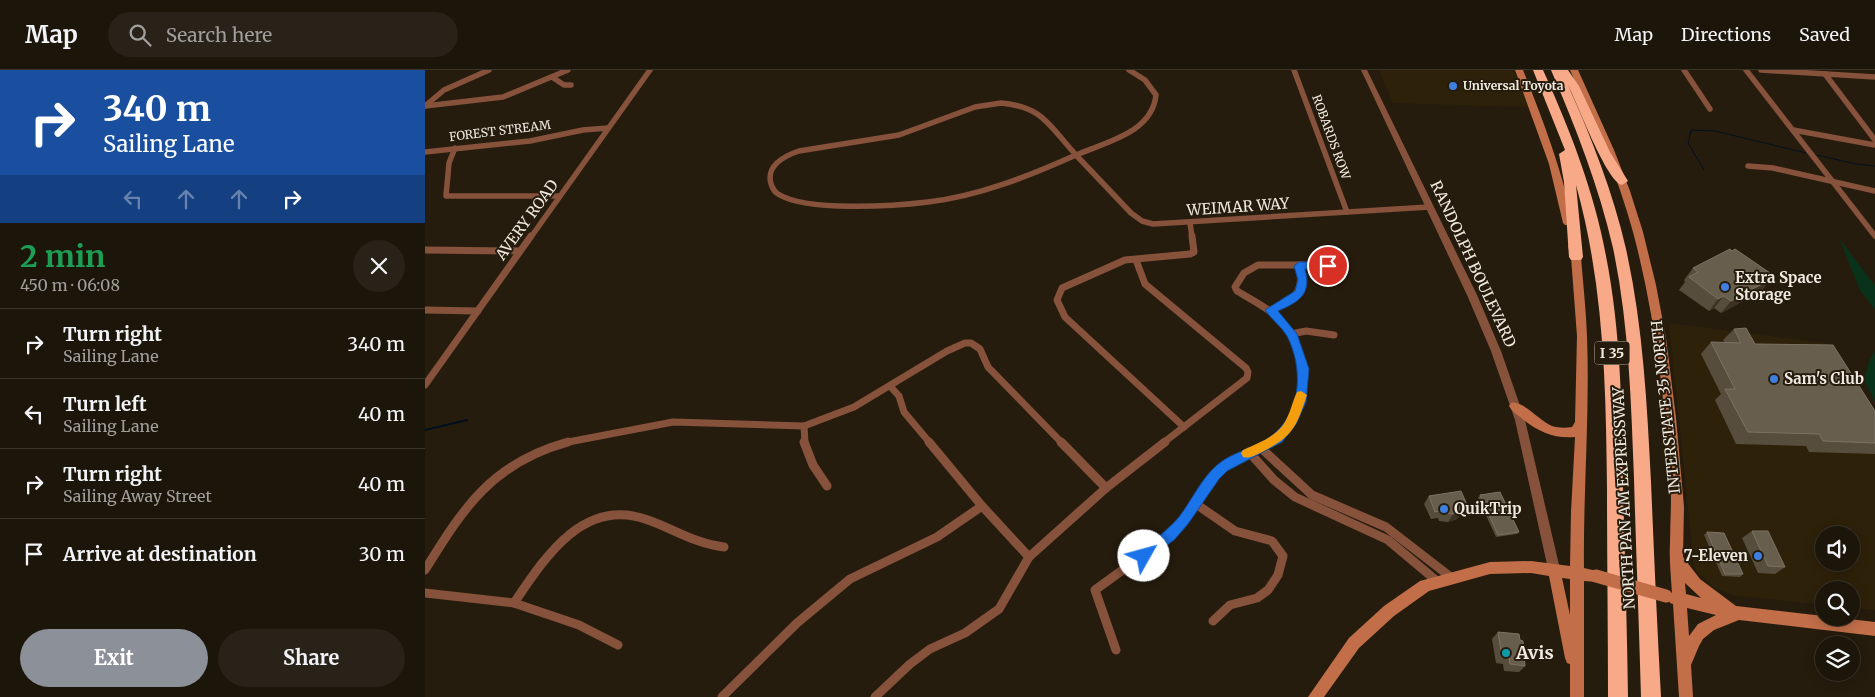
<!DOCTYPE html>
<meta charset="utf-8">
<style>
:root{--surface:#1c150a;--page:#292218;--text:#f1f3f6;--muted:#a09f9c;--line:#3a342b;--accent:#8c9099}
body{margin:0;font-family:Merriweather,serif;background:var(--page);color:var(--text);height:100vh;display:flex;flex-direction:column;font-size:19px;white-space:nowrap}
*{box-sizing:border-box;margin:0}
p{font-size:16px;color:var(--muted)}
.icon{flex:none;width:28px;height:28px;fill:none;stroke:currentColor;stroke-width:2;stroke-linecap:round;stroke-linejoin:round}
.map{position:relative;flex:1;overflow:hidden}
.sheet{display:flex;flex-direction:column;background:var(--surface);width:425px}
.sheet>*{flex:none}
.banner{background:#1a4fa0;color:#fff;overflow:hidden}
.controls{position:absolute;left:1390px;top:456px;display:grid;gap:10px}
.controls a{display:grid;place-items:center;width:45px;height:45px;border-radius:50%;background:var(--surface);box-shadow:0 2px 12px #0003,0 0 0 1px var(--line);font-size:25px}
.pin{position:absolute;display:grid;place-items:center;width:42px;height:42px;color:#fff;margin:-21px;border:2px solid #fff;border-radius:50%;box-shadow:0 1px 5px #0007}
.me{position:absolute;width:55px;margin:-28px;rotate:52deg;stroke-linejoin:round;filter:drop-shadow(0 0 4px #0008)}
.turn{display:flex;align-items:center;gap:18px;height:105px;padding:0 20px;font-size:22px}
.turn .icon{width:65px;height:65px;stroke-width:2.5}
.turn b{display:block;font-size:35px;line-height:42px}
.lanes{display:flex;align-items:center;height:48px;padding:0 20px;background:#0003;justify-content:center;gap:25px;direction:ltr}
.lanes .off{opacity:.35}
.round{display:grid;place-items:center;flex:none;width:52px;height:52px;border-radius:26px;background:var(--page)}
.head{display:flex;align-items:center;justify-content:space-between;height:85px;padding:0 20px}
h1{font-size:30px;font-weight:700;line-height:38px;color:#1e9e55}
.cta{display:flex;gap:10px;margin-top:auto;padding:10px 20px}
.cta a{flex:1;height:58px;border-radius:30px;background:var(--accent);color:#fff;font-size:20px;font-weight:700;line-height:58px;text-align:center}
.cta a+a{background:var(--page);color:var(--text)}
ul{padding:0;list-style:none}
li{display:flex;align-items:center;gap:15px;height:70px;padding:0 20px;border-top:1px solid var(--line)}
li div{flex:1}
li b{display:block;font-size:19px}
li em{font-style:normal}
header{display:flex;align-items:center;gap:30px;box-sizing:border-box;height:70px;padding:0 25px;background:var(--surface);border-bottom:1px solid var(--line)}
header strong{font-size:24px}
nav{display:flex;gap:28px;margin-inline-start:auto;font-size:18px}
.search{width:350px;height:45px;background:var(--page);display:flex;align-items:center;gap:12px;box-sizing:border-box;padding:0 18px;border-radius:28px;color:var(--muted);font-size:19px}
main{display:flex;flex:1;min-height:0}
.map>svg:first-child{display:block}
</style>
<header>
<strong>Map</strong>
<div class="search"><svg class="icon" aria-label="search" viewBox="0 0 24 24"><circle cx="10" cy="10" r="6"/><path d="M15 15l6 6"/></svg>Search here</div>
<nav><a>Map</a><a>Directions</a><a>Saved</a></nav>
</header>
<main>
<section class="sheet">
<div class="banner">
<div class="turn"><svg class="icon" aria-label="right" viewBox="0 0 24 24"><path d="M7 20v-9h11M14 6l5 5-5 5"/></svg><div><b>340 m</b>Sailing Lane</div></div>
<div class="lanes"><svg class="icon off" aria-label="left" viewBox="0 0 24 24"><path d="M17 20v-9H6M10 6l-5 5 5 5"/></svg><svg class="icon off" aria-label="ahead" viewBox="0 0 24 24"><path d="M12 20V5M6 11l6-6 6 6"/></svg><svg class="icon off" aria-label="ahead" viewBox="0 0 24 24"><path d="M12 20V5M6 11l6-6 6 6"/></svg><svg class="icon" aria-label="right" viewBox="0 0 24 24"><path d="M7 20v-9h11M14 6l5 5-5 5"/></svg></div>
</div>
<div class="head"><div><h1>2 min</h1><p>450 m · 06:08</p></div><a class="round"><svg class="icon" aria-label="close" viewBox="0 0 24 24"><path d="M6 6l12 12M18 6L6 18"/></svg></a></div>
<ul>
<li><svg class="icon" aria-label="right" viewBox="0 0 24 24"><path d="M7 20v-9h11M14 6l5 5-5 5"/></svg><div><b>Turn right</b><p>Sailing Lane</p></div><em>340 m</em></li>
<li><svg class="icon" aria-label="left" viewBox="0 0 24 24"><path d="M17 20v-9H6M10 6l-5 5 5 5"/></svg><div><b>Turn left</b><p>Sailing Lane</p></div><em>40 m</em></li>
<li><svg class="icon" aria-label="right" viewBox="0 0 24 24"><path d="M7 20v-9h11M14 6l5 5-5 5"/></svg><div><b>Turn right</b><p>Sailing Away Street</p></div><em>40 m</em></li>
<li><svg class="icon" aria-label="arrive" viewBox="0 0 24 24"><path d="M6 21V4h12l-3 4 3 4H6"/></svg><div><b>Arrive at destination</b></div><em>30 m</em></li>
</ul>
<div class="cta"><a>Exit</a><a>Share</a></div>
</section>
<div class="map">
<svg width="1450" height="627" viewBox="0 0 1450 627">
<rect width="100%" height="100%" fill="#261c0d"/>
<!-- built -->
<g fill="#2e210a" fill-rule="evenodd">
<polygon points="954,0 1088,0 1103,37 968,33"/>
<path d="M1244,253L1400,273L1450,355V540L1426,538V520H1399V535L1308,525L1290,518L1273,503L1269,497ZM1399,465H1426V492H1399Z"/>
</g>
<!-- green -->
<g fill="#08331a">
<polygon points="1414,168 1450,216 1450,240 1435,220"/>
<polygon points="1450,281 1450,332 1439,309 1445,289"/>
</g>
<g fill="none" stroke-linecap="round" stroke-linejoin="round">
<!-- stream-far1 -->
<g stroke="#00101f" stroke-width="1">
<polyline points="1392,85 1431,94 1450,96"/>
<polyline points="1279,100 1263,73 1266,60 1290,61 1381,83"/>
</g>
<!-- stream -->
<polyline stroke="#00101f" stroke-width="2" points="0,360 42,350"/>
<!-- minor-far2 -->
<g stroke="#86523c" stroke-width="5.5">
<polyline points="869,0 922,142"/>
<polyline points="1259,0 1285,39"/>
<polyline points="1321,0 1450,166"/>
<polyline points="1336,0 1450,7"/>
<polyline points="1400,4 1450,70"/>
<polyline points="127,7 139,15 146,15"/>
<path d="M576,33C619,37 624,56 651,85C604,106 554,126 503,132C470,136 381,142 353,124C348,121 345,113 345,108C345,93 362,85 374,81L474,65L550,37Z"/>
<polyline points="0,36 78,27 143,0"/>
<polyline points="0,36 19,20 64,0"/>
<polyline points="1368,60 1450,75"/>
<polyline points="30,78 24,93 21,126 134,126"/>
<polyline points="0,82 105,71 158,60 183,58"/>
<polyline points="651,85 706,143 717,151 728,154 1004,137"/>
<path d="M651,85C681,72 727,63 731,25L720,10L704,0"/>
<polyline points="1323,96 1348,98 1450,121"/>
<polyline points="765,153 767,167"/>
<polyline points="106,167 225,0"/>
</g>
<!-- minor-far1 -->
<g stroke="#86523c" stroke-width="7">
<polyline points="0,180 95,181"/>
<polyline points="711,190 720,214 821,298 823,302 822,308 738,373"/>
<polyline points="0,240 53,241"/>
<path d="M845,240C869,229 880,224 874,195"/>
<polyline points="866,264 881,261 909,265"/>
<polyline points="0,315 106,166"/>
<polyline points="465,316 474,326 479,342 505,373"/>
<polyline points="379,356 380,373"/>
<polyline points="759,357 640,247 632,230 637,218 700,190 765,184 769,182 767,166"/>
<polyline points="138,373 248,352 379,356 429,337 522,281 540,273 546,273 555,279 563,297 637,373"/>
<path d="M843,373C881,353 887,299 866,264C854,243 832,233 812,221L810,217L819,203L833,195H918"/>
</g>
<!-- minor -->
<g stroke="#86523c" stroke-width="9">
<polyline points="379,372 388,395 402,416"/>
<polyline points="504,372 557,436 604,487"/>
<polyline points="636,372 681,418"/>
<polyline points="836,378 887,425 961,457 1027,508"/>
<polyline points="824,382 849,410 870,427 963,470 1013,512"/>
<polyline points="771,434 810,461 847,471 858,486 853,505 843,520 832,528 805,535 788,551"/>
<path d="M0,500C39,437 67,393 143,372"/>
<polyline points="0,523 89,533 154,555 193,575"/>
<path d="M89,533C120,487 159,426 223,450C249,459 271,474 299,477"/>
<polyline points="691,580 670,520 746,465 759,450 789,405 798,397 846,372"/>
<polyline points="297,627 372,553 425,509 512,467 557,436"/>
<polyline points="450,627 485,594 505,579 540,563 574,539 604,487 681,418 740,372"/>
</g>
<!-- tertiary -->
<polygon fill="#86523c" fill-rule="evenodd" points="936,0 942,0 1052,225 1076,281 1100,350 1135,499 1133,503 1129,505 1125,503 1123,499 1090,350 1066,281 1042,225"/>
<!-- secondary -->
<g fill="#c16e49" fill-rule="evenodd">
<path d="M1090,0H1098C1118,50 1137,100 1148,153L1146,155H1140L1138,153L1124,94Z"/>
<path d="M1145,0H1153L1189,80L1205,121L1218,162L1231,215L1241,268L1251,348L1259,437L1258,487L1275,509L1311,536L1450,552V566L1314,550L1289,560L1278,569L1274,576L1266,595L1268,627H1254L1248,534L1245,533L1243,528L1247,523C1246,506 1244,490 1245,473C1245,458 1246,443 1246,428C1241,339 1231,248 1208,162C1193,106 1169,53 1145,0ZM1260,513L1276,528L1261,524ZM1262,538L1291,545L1273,554L1264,566Z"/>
<path d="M1148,173L1153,176L1156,187C1158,213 1161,240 1162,266C1165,344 1158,421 1159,498L1176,502L1178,506L1176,510L1171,512L1159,511V627H1145V594L1142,593L1140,588L1124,506L1106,503L1065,504L1004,521L969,546L934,578L899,627H883L924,568L959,536L995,511L1065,492L1106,491L1145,496L1146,442L1150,367C1128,369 1112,361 1095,347C1091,344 1087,341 1084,336L1086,333C1096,329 1115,351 1127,356C1133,358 1140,358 1147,357L1150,352L1152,266L1146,187L1143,176ZM1137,508L1145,509V545Z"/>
</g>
<!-- motorway -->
<g fill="#f8aa88" fill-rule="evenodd">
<path d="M1108,0H1118C1145,60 1169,121 1181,186C1196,262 1197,341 1198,419C1200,488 1202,558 1203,627H1183C1183,558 1182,488 1182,419C1181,316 1179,215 1151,115L1158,187L1156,190H1146L1144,187L1139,112L1134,84L1140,80Z"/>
<path d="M1126,0H1143L1154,16L1185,82L1203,111L1197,115C1181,111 1152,32 1143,15C1166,67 1188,122 1201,179C1218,255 1222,333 1226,412C1229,483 1232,555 1236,627H1216C1214,554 1211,481 1209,408C1206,331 1204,254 1188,178C1174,117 1151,58 1126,0Z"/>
</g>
<!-- secondary-bridge -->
<polyline stroke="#c16e49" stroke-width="13" points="1171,506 1241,526"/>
</g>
<!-- wall -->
<g fill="#574d3c">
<polygon points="1268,198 1345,209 1346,209 1336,221 1296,243 1289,238 1284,241 1254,220 1260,212 1259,210"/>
<polygon points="1309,259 1330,274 1450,341 1450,384 1384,382 1381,376 1311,374 1290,330 1296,324 1276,284 1286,272 1300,273 1298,270"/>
<polygon points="1055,425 1094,462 1092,464 1071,467 1053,428"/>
<polygon points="1004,426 1043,437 1038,445 1035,445 1032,449 1023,452 1014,451 1013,448 1006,449 999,434"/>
<polygon points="1327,461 1360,497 1350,504 1333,503 1317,468"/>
<polygon points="1282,462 1318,504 1315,507 1297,506 1279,465"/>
<polygon points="1073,562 1100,596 1094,602 1079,601 1078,594 1071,593 1067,569"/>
</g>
<!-- shaded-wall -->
<g fill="#3d3222">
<polygon points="1348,205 1343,211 1346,209 1336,221 1296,243 1306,231"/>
<polygon points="1299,226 1289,238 1284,241 1293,229"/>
<polygon points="1037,441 1032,449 1023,452 1028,444"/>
</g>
<!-- building -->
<g fill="#685e4e" stroke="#7d7364">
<polygon points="1305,179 1307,181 1310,179 1348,205 1343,207 1346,209 1306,231 1299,226 1293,229 1264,207 1273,202 1268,198"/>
<polygon points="1321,258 1330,274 1408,275 1450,341 1450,373 1398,371 1394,364 1323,362 1300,319 1310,319 1286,272 1316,273 1309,259"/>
<polygon points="1036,421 1043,437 1036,438 1037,441 1028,444 1019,443 1018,440 1010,442 1004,426"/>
<polygon points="1075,422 1094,462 1073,465 1055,425"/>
<polygon points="1327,461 1343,461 1360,497 1343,496"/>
<polygon points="1282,462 1299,463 1318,504 1300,504"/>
<polygon points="1073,562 1094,564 1095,570 1098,571 1100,596 1085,594 1084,588 1077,587"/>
</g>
<!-- route -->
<path fill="#1a73e8" stroke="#114b97" d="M874,192H903L908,196L903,199H880C887,224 874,232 853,241L872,264L884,299L881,332L871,354L857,372L802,401L794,409L763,454L750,469L724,490L719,492L714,490L712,486L714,482C728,471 743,460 754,447C767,430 776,409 792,395C808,381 833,378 849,364C877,340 878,297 862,266C856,256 846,249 840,240L870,221L873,210L869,196Z"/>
<!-- slow -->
<path fill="#f59e0b" d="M876,321L882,325C871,358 868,366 837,382C830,385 825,389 818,387L816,383L818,380C835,372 854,366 862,348C866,340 868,330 872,322Z"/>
<!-- markers -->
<g fill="#3f7fe0" stroke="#261c0d" stroke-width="2">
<circle cx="1028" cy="16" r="5"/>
<circle cx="1300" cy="217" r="5"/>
<circle cx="1349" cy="309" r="5"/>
<circle cx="1019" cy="439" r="5"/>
<circle cx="1333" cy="486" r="5"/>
</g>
<circle fill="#0f9aa8" stroke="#261c0d" stroke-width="2" cx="1081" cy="583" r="5"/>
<g text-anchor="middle" stroke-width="4" stroke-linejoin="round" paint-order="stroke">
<!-- far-poi labels -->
<g font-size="12" font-weight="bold" fill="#f0e9df" stroke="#261c0d" text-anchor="start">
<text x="1038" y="20">Universal Toyota</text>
</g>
<!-- far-street labels -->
<g font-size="12" fill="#f0e9df" stroke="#261c0d">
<text transform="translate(75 61) rotate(-7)" y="4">FOREST STREAM</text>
<text transform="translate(906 67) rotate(70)" y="4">ROBARDS ROW</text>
</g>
<!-- shield labels -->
<rect fill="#261c0d" stroke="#b3aca0" stroke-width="1" x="1169.5" y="271.5" width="35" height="23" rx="4"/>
<g font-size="14" font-weight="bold" fill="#f0e9df">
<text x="1187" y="288">I 35</text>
</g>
<!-- street labels -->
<g font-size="15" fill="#f0e9df" stroke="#261c0d">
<text transform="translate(813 137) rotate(-4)" y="5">WEIMAR WAY</text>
<text transform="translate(102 150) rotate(-54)" y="5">AVERY ROAD</text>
<text transform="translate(1048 194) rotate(65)" y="5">RANDOLPH BOULEVARD</text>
<text transform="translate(1241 337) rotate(-96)" y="5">INTERSTATE 35 NORTH</text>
<text transform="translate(1199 428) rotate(-93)" y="5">NORTH PAN AM EXPRESSWAY</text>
</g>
<!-- poi labels -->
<g font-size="15" font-weight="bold" fill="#f0e9df" stroke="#261c0d" text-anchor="start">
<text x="1310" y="213">Extra Space<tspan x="1310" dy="17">Storage</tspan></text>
<text x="1359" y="314">Sam's Club</text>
<text x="1029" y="444">QuikTrip</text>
<text x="1323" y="491" text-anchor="end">7-Eleven</text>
</g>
<!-- near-poi labels -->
<g font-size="18" font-weight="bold" fill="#f0e9df" stroke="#261c0d" text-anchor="start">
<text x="1091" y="589">Avis</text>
</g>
</g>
</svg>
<div class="controls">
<a><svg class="icon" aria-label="sound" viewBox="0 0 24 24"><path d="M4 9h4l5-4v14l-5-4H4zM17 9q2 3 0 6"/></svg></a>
<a><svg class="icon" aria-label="search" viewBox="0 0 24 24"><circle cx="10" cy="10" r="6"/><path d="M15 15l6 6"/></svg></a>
<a><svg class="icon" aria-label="layers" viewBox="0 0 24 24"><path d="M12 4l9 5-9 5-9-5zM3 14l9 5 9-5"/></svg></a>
</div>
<div class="pin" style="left:903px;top:196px;background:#d93025"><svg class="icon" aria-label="arrive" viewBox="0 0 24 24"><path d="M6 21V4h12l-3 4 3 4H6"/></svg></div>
<svg class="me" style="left:719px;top:486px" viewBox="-20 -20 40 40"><circle r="19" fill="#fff"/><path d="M0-13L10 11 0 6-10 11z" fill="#1a73e8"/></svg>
</div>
</main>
